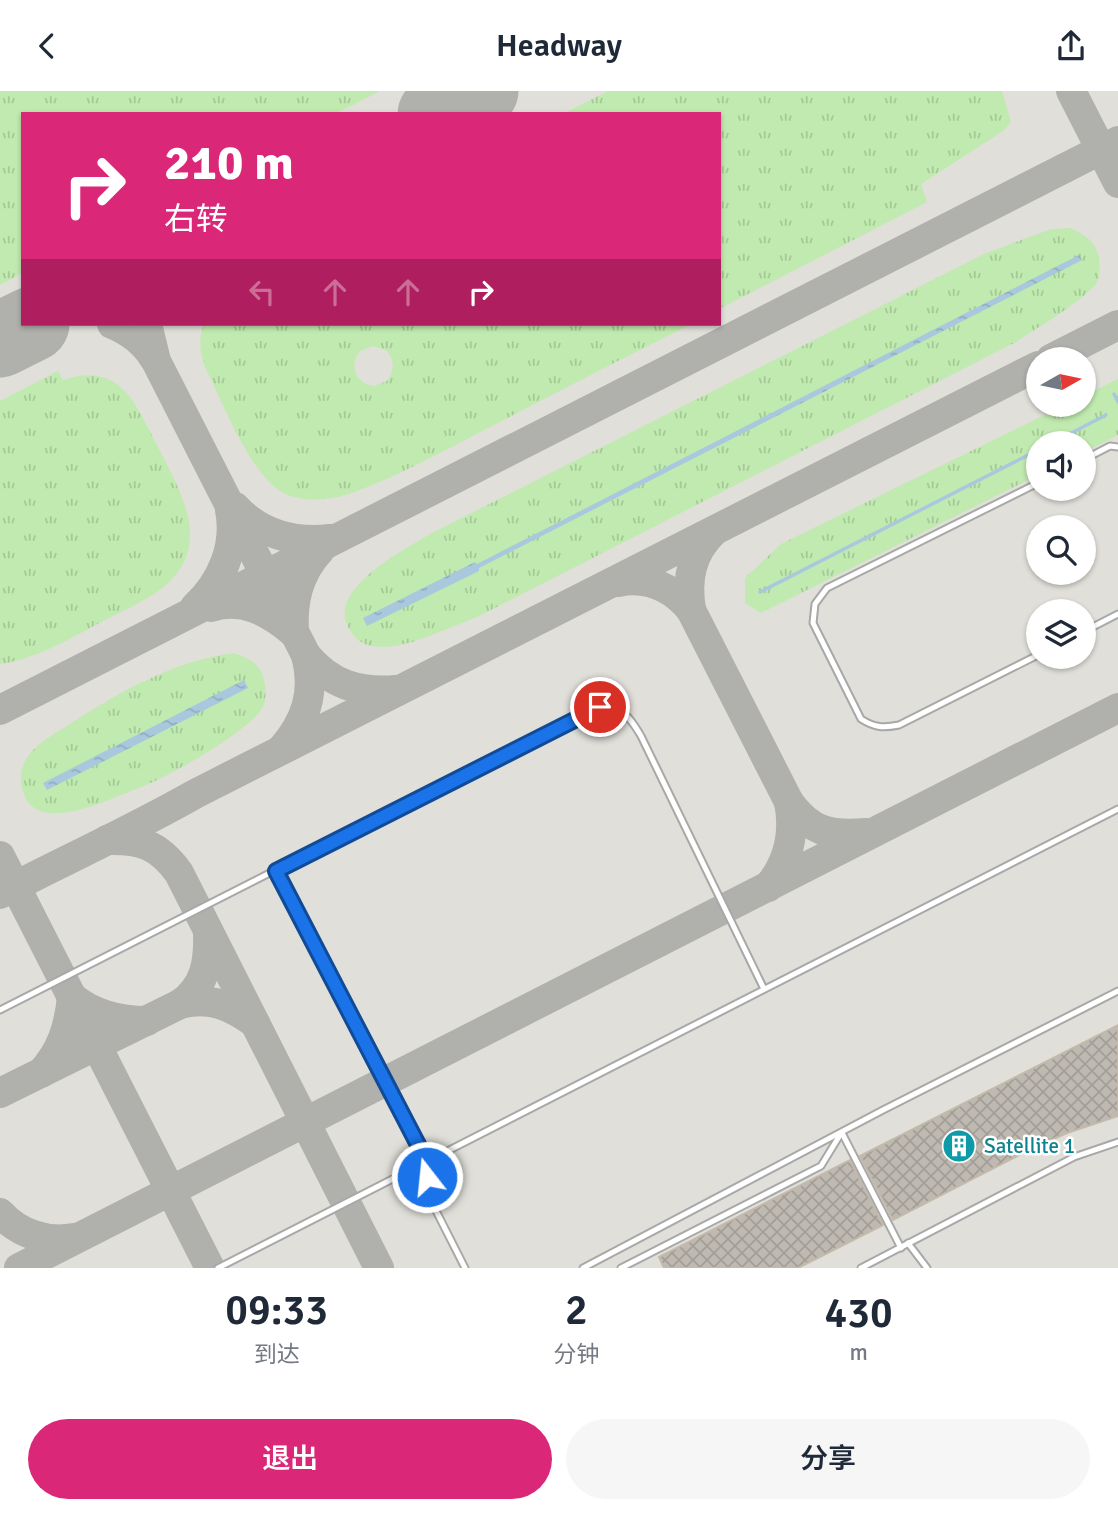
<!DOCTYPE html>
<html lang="zh">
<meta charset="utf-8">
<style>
:root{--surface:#fff;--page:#f6f6f7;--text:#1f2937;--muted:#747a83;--accent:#db2777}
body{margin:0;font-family:Signika,"Noto Sans SC",sans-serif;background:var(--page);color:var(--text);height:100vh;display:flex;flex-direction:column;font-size:26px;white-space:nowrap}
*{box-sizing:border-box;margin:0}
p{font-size:23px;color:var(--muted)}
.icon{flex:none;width:38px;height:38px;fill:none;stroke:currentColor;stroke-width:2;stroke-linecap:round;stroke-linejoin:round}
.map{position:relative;height:1177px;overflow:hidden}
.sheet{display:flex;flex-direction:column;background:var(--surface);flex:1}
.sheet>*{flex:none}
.hud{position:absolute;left:21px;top:21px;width:700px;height:214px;border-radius:0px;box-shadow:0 2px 5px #0004;background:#db2777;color:#fff;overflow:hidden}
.needle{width:46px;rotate:81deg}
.buttons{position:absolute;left:1026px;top:256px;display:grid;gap:14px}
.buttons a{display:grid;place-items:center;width:70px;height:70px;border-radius:50%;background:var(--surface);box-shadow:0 2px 5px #0004;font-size:35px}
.pin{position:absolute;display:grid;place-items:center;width:60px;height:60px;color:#fff;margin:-30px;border:4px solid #fff;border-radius:50%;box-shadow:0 2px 7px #0007}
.me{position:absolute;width:77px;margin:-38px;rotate:344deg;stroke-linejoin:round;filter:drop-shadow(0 0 5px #0008)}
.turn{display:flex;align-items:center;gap:24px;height:147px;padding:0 28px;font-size:32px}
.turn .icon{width:91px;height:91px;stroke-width:2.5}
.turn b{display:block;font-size:49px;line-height:60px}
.lanes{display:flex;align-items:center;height:66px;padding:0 28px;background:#0003;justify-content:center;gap:35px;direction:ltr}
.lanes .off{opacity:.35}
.eta{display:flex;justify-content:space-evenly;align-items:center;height:119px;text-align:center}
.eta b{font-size:42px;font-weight:600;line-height:49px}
.action{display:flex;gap:14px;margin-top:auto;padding:14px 28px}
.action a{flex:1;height:80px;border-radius:42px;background:var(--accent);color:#fff;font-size:28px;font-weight:600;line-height:80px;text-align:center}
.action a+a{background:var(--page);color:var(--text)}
header{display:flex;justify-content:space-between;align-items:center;height:91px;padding:0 28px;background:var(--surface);font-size:32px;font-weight:600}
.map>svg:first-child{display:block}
</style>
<header><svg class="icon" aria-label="back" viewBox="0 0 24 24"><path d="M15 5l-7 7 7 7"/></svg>Headway<svg class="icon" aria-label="share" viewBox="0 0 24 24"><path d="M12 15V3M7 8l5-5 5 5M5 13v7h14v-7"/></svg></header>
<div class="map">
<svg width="1118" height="1177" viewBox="0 0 1118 1177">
<defs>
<pattern id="grass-tufts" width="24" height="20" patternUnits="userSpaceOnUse" patternTransform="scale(1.75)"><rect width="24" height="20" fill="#c0eaaf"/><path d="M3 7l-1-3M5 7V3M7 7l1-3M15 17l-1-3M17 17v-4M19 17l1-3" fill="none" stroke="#a5c896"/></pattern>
<pattern id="water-ripples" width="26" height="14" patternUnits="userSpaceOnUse" patternTransform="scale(1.75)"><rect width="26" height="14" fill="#a9c8de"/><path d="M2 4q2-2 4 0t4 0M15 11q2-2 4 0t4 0" fill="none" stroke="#91acbe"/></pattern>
<pattern id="building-cross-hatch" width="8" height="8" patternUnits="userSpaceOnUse" patternTransform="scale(1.75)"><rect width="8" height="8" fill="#beb9b1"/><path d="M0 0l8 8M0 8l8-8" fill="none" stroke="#a39f98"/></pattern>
</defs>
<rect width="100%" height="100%" fill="#f1f0e8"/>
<!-- airport -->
<path fill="#e0dfd9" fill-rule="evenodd" d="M0,0H1118V1177H0ZM23,23H719V233H23ZM1038,268H1083V313H1038ZM1038,352H1083V397H1038ZM1038,436H1083V481H1038ZM1038,520H1083V565H1038Z"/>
<!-- grass -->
<g fill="url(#grass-tufts)" fill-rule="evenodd">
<polygon points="0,0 380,0 335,23 23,23 23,182 0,194"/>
<polygon points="608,0 1002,0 1011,31 1003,40 921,93 927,111 719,218 719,23 563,23"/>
<path d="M1070,137C1086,144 1095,150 1099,167C1100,174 1100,182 1098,189C1092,205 1031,241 1014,252L475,527C452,535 416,553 393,555C376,557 361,556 351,541C322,500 403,460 430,443L984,163L1051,138Z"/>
<path d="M204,233H691C623,267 556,302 488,337C443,360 397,386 349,403C329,409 301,412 282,401C250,383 222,310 205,276C200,261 198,248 204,233ZM373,255L386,259C395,269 395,279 387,290L374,295C356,293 348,275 360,260Z"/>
<path d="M58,280L63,289C89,280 112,283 130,306C142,323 151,343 161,362C182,404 211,453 167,493C153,506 121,521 103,530C71,547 36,568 0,573V310Z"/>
<polygon points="1118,288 1118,344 1083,362 1083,352 1038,352 1038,384 761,522 745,512 745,487 781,453 1067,313 1083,313 1083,305"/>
<path d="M234,562C248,567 261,573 264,589C266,599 267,610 261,619C244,643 165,688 136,698C109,708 35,746 23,700C19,688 21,675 28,665C39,651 55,642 70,633C119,601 176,569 234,562Z"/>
</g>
<!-- water -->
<g fill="url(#water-ripples)">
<polygon points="1079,164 1082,169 479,477 479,480 367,535 363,527 475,471 477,473"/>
<polygon points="244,589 248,597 47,699 43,692"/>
</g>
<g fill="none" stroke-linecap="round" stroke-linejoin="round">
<!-- stream -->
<g stroke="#a9c8de" stroke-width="3.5">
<polyline points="1114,303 1118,311"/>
<polyline points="1052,352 1106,324"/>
<polyline points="760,501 1038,359"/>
</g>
<!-- taxiway -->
<g stroke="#b0b0ac" stroke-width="30">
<polyline points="1071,0 1118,92"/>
<path d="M112,233C129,240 144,251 154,267"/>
<path d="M147,233L156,270L306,564C316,601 306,631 281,659"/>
<polyline points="26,236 34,233"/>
<polyline points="1051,268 1118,234"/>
<path d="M235,416C260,443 294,452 330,448"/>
<path d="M618,491C647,485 672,496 691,519L789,711C811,741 830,745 866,742"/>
<path d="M195,516C222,491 237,455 230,419"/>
<path d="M211,516C243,506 269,521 293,541"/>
<path d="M691,519C686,488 691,462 714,440"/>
<path d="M294,542C292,510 298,483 320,459"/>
<path d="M306,564C331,594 359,602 396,599"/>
<polyline points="0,619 1118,50"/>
<path d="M107,749C141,748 159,754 179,782L379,1177"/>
<polyline points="0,765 210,1177"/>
<path d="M768,796C789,771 795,742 789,711"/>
<path d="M0,803C65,769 132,739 195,703L1038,275"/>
<path d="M180,913C210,905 231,915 255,932"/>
<path d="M41,982C62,960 69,935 72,906C94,924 119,930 147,930"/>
<path d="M0,1002L180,913C206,895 209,870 208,840"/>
<path d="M0,1122C19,1143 47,1152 74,1147"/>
<polyline points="19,1177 1118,617"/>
</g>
<!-- runway -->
<g stroke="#b0b0ac" stroke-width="75">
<polyline points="435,23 481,0"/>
<polyline points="0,249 32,233"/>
</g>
</g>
<!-- building -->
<g fill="url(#building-cross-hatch)" stroke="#c3baaa" stroke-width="2">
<polygon points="1118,934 1118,1025 1067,1042 1033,1057 893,1129 860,1065"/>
<polygon points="850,1069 883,1134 798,1177 664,1177 659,1166"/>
</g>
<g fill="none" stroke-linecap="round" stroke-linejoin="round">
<defs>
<g id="service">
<polyline points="1083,369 1110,355 1118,356"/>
<path d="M1038,392L827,497L815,513L813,532L861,628C875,637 884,637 899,634L1038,564"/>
<polyline points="1083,541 1118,523"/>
<polyline points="276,780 427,1071 427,1102 465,1177"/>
<path d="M0,919L581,624C613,608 624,616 641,645L764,898"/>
<polyline points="842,1042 901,1157"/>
<polyline points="908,1152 927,1177"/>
<polyline points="218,1177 1118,718"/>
<polyline points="583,1177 883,1019 1118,900"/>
<polyline points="621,1177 821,1075 840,1044"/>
<polyline points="861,1177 1074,1066 1118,1051"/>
</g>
</defs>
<!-- service casing -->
<use href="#service" stroke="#a8a8a8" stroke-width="9"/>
<!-- service -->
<use href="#service" stroke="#fff" stroke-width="5"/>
</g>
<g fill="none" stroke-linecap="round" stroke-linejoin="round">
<defs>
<polyline id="route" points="427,1086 427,1071 276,780 600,616"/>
</defs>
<!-- route casing -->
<use href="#route" stroke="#114b97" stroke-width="18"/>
<!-- route -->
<use href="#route" stroke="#1a73e8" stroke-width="12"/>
</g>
<!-- icons -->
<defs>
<symbol id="building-disc" viewBox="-11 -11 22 22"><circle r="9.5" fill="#0f9aa8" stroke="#fff"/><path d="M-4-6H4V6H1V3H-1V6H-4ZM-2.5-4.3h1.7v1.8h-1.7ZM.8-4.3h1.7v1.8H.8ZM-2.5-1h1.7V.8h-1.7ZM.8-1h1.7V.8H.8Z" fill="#fff"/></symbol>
</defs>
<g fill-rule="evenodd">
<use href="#building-disc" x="940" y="1036" width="38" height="38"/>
</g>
<g text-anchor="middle" stroke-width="5" stroke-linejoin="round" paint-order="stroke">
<!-- culture labels -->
<g font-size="21" fill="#0d838f" stroke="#fff" text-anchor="start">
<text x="984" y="1062">Satellite 1</text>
</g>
</g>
</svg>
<div class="buttons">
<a><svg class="needle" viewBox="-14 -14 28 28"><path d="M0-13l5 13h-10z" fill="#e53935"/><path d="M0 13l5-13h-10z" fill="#747a83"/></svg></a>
<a><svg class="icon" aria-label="sound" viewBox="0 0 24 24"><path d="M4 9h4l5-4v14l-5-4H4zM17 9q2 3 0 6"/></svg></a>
<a><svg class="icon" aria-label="search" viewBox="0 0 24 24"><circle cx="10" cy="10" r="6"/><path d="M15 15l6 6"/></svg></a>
<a><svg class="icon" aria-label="layers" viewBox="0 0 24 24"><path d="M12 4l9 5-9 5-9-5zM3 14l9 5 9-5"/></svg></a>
</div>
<div class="pin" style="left:600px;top:616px;background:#d93025"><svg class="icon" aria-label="arrive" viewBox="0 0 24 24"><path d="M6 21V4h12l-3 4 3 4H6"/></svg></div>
<svg class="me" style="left:427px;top:1086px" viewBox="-20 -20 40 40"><circle r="17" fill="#1a73e8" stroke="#fff" stroke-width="3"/><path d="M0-11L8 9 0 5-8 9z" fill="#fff"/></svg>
<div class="hud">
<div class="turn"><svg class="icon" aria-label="right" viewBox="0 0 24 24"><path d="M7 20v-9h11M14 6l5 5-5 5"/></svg><div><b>210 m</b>右转</div></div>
<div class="lanes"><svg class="icon off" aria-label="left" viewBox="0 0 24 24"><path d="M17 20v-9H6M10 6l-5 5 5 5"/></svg><svg class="icon off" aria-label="ahead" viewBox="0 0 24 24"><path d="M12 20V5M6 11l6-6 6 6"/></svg><svg class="icon off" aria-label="ahead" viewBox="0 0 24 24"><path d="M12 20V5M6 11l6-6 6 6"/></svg><svg class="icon" aria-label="right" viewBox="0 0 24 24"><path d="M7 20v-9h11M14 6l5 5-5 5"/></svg></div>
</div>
</div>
<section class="sheet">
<div class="eta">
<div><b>09:33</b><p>到达</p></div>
<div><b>2</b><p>分钟</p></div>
<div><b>430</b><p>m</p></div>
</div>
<div class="action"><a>退出</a><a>分享</a></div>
</section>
